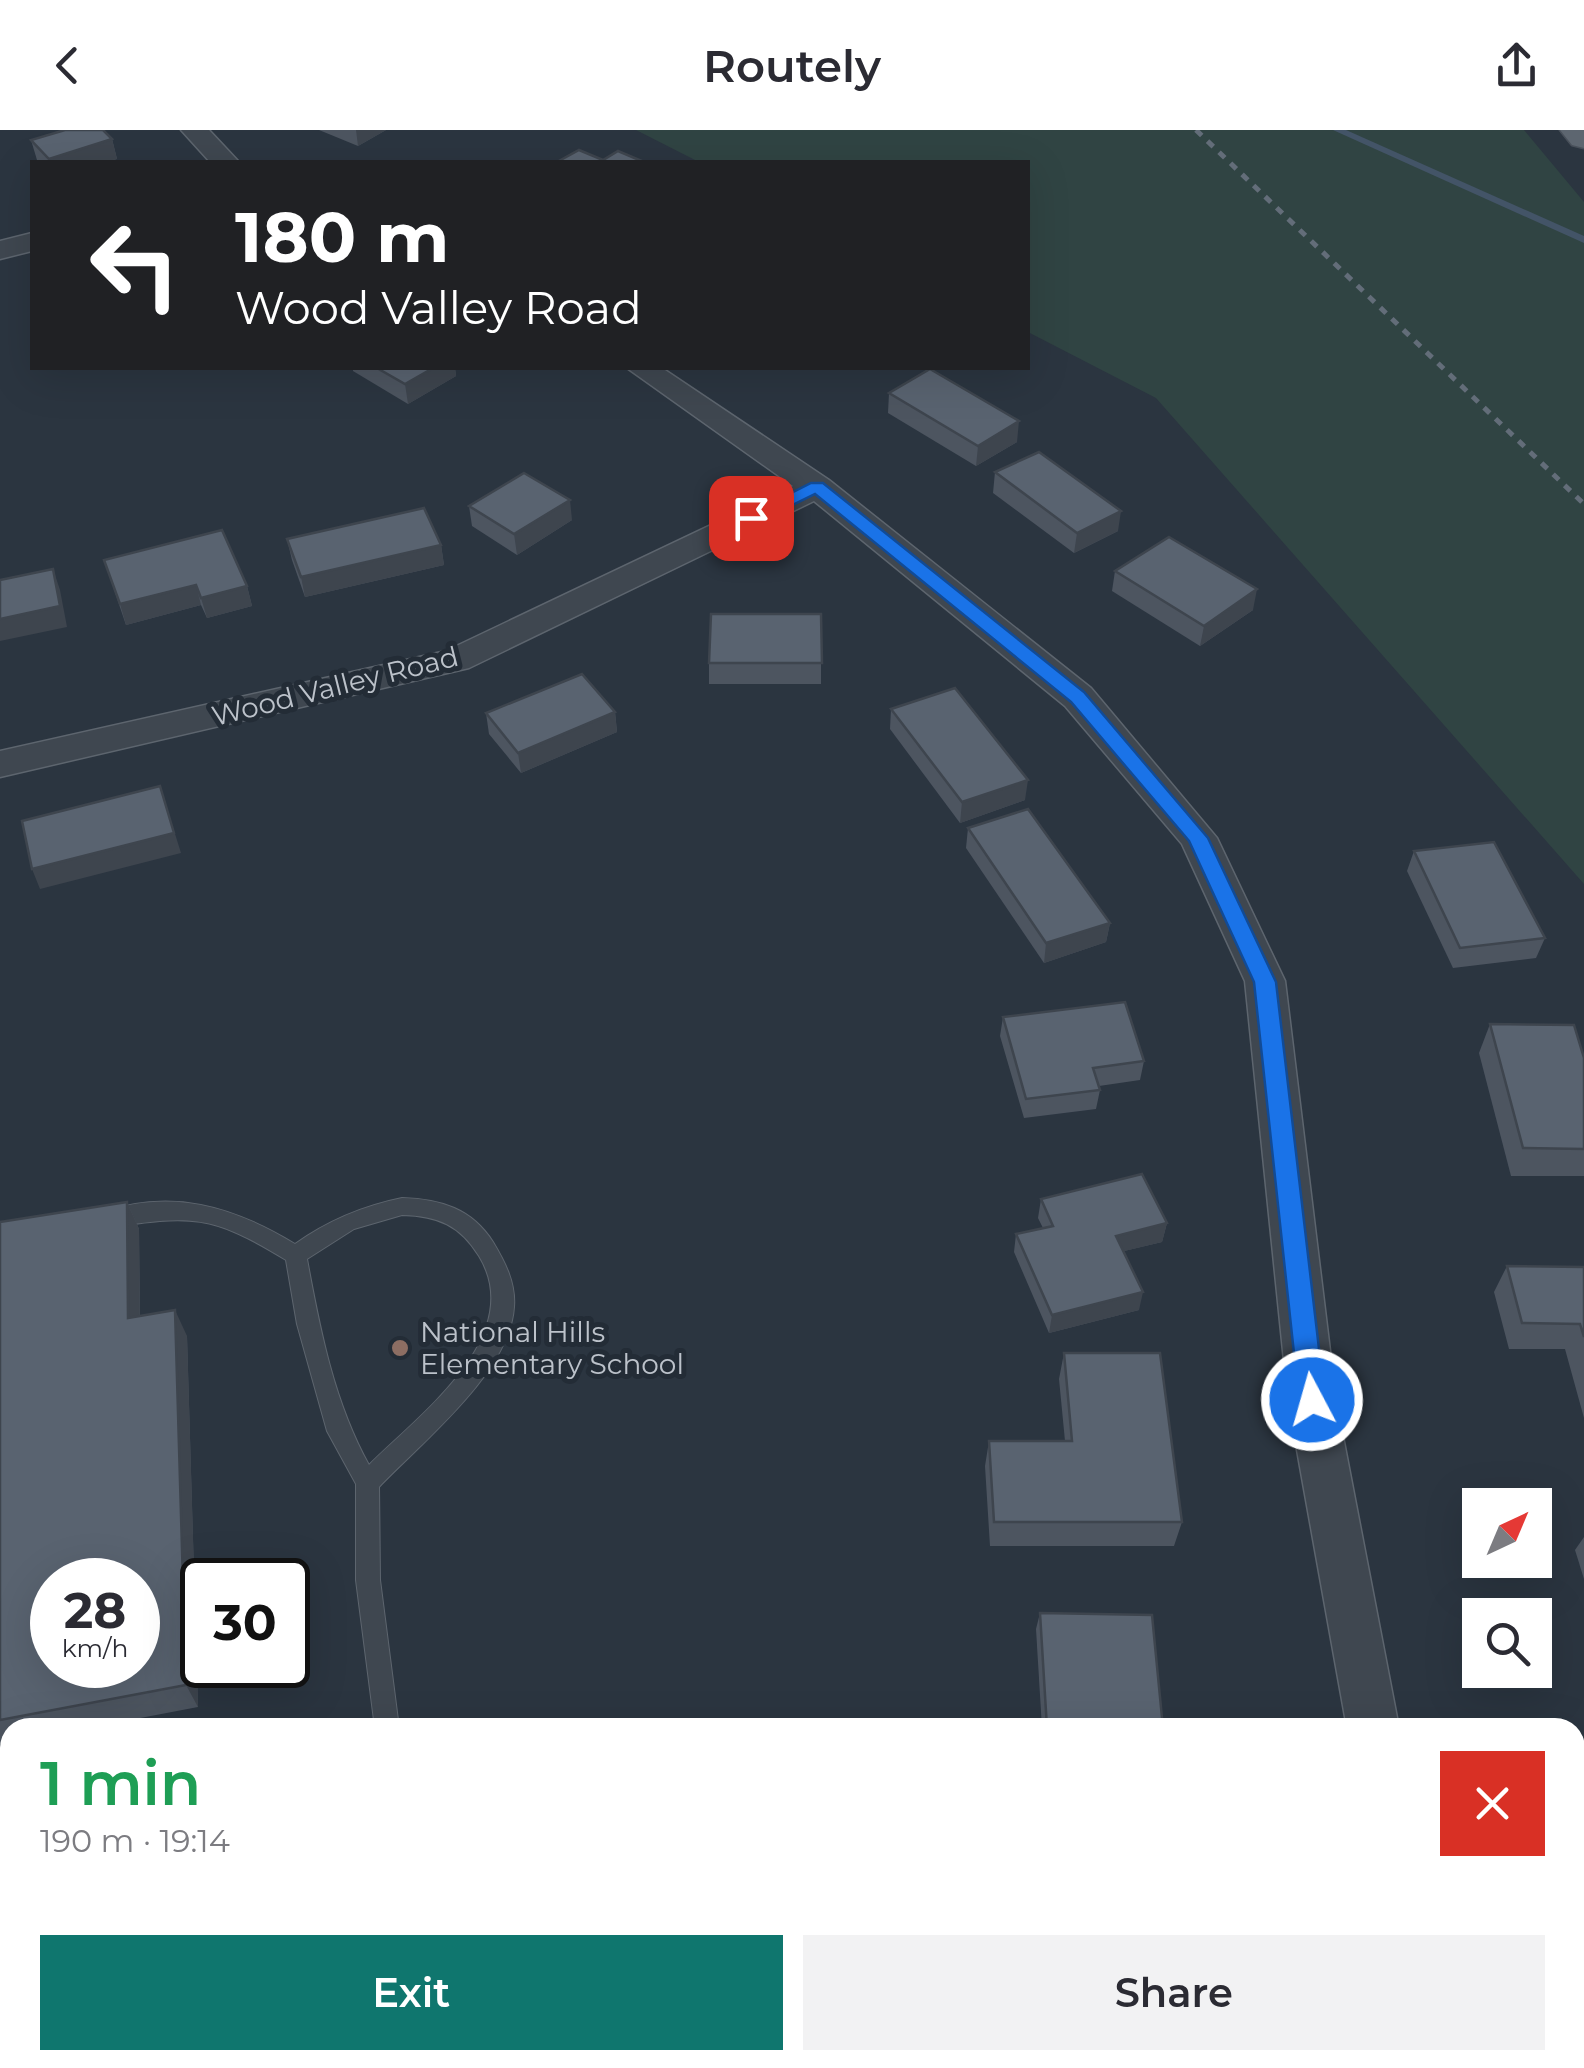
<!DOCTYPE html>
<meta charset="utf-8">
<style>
:root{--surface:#fff;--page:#f2f2f3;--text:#2b2b33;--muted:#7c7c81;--accent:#0f766e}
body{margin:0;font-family:Montserrat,sans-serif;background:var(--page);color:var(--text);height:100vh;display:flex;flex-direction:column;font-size:38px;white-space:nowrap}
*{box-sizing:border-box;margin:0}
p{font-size:32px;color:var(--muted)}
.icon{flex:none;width:55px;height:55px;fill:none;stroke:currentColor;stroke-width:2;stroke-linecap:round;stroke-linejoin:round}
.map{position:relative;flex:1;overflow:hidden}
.side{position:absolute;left:0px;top:1588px;width:1585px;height:352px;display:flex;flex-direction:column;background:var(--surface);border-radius:30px 30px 0 0;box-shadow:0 10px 40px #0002}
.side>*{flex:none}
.hud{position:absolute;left:30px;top:30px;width:1000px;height:210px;border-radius:0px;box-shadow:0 10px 40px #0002;background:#202124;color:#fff;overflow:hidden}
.needle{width:65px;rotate:44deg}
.tools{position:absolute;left:1462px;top:1358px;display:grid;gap:20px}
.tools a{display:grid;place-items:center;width:90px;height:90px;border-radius:0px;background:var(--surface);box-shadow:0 10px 40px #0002;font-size:50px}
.speed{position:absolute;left:30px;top:1428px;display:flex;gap:20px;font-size:50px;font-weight:700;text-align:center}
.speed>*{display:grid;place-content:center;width:130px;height:130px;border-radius:50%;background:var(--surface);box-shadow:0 10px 40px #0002;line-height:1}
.speed small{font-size:25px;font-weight:400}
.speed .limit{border:5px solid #111;border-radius:15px;background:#fff;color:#111}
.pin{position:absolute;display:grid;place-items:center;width:85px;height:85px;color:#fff;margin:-42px;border-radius:20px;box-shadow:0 5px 15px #0006}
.me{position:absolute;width:110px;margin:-55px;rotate:354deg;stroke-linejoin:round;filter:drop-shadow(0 0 8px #0008)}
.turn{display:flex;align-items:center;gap:35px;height:210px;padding:0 40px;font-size:45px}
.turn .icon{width:130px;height:130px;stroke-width:2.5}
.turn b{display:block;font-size:70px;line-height:85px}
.round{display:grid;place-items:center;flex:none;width:105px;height:105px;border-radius:0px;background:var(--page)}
.headline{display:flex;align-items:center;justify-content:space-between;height:170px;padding:0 40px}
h1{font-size:60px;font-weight:600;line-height:75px;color:#1e9e55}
.primary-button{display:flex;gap:20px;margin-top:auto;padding:20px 40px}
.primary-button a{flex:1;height:115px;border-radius:0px;background:var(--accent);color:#fff;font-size:40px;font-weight:600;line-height:115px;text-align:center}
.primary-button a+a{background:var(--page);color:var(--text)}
header{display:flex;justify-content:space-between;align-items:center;height:130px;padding:0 40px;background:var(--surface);font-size:45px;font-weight:600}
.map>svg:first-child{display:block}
</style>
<header><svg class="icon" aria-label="back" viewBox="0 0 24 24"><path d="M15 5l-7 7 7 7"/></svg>Routely<svg class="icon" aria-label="share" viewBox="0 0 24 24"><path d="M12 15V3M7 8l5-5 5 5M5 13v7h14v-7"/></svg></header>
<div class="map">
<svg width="1584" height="1938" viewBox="0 0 1584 1938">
<rect width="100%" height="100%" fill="#2b3540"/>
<!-- green -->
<polygon fill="#304443" points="636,0 1524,0 1584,72 1584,754 1156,268 1028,202 1028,32 699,32"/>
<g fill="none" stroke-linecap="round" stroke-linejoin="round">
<!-- stream -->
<polygon fill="#435467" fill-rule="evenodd" points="1333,0 1346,0 1584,106 1584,113"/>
<defs>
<g id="lane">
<path d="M402,1068C441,1069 472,1079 493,1112C505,1132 516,1153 514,1177C510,1242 422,1312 379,1357L380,1450L399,1598H375L356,1450V1354L327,1301L297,1194L286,1130C211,1084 192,1085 106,1098L99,1095L96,1089L99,1083C172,1058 232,1076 295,1114C329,1090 363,1076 402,1068ZM402,1085C438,1086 460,1095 479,1126C528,1206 419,1285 369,1335C334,1272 320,1200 307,1129L354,1099Z"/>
<polygon points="10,1773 10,1799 0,1800 0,1774"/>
<polygon points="399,1930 427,1930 426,1938 398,1938"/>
</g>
<g id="street">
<polygon points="181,0 209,0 239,32 210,32"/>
<polygon points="32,103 32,121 0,129 0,111"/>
<polygon points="627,238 662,238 829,350 1091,558 1217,708 1285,851 1336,1270 1399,1598 1347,1598 1288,1270 1245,851 1182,714 1065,576 814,371 469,538 0,647 0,621 446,521 793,356"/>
<polygon points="1215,1930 1462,1930 1464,1934 1462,1938 1212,1938"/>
</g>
<polygon id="primary" points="1560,0 1584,0 1584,18 1572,15"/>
</defs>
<!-- lane casing -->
<use href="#lane" stroke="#5d656e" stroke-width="2"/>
<!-- street casing -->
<use href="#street" stroke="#5d656e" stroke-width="3"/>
<!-- primary casing -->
<use href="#primary" stroke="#48505a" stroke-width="3"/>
<!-- lane -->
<use href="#lane" fill="#3f4750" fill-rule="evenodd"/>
<!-- street -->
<use href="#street" fill="#3f4750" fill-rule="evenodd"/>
<!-- primary -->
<use href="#primary" fill="#5d6670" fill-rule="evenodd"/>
<!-- rail -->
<polyline stroke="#636d79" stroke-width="5" stroke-dasharray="8 8" stroke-linecap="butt" points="1196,0 1584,374"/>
</g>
<!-- wall -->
<g fill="#4d5560">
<polygon points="319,0 386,0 358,16"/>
<polygon points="112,9 117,29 105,32 40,32 37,30 31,10"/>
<polygon points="353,238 455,238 456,246 408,274 353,241"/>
<polygon points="889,263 1017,312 976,336 888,283"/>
<polygon points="995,342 1118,401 1074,423 993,363"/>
<polygon points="469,376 572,390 517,425 472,396"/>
<polygon points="287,409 441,415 444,435 305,467 292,430"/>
<polygon points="104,430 247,456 252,476 207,488 201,475 126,495"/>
<polygon points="1115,441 1253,480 1200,516 1112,461"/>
<polygon points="821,484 821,554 709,554 709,533"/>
<polygon points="891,579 1025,670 960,693 890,599"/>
<polygon points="615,582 617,602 521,643 489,604 486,583"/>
<polygon points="968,698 1110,793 1106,812 1044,833 966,718"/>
<polygon points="1414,721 1545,808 1536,828 1453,838 1407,741"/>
<polygon points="1003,887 1144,931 1140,950 1099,956 1100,960 1096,979 1024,988 1000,906"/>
<polygon points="1490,894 1584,928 1584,1046 1511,1046 1479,923"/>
<polygon points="1041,1069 1167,1093 1162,1112 1124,1121 1139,1180 1049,1203 1014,1122 1016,1104 1043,1098 1038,1088"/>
<polygon points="127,1072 139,1099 140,1186 187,1206 198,1577 88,1598 10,1598 10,1612 0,1614 0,1092"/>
<polygon points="1507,1136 1584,1137 1584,1288 1565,1219 1509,1219 1494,1162"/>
<polygon points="1064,1223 1182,1392 1174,1416 990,1416 985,1336 989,1311 1065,1311 1059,1249"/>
<polygon points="1584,1407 1584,1449 1575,1420"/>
<polygon points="1040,1483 1163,1598 1042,1598 1036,1499"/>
</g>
<!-- shaded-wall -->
<g fill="#3e454e">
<polygon points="356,0 386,0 358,16"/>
<polygon points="112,9 117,29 105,32 50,32 49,29"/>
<polygon points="433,238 455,238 456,246 408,274 405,254"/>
<polygon points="1019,291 1017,312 976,336 978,316"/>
<polygon points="570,370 572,390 517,425 514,404"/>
<polygon points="1121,381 1118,401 1074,423 1077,403"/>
<polygon points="441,415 444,435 305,467 301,447"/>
<polygon points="53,439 60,460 67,497 0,511 0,489"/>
<polygon points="196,455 201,475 126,495 120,474"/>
<polygon points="247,456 252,476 207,488 201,468"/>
<polygon points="1257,459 1253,480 1200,516 1204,496"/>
<polygon points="615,582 617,602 521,643 518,623"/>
<polygon points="1028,650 1025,670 960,693 962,672"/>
<polygon points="160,656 181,723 40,759 32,739"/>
<polygon points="1110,793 1106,812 1044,833 1046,813"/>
<polygon points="127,1072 139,1099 140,1213 128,1188"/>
<polygon points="1167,1093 1162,1112 1112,1124 1116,1106"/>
<polygon points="1143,1162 1139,1180 1049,1203 1052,1185"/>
<polygon points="175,1180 187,1206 198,1577 186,1555"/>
</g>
<!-- building -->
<g fill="#596370" stroke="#3e454e" stroke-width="2.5" fill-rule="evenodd">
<polygon points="65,0 103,0 112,9 49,29 31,10"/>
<polygon points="579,20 603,30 618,21 644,32 557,32"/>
<polygon points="377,238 433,238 405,254"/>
<polygon points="930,239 1019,291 978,316 889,263"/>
<polygon points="1039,322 1121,381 1077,403 995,342"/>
<polygon points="524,343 570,370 514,404 469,376"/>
<polygon points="424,378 441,415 301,447 287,409"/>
<polygon points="222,400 247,456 201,468 196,455 120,474 104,430"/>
<polygon points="1169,407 1257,459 1204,496 1115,441"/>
<polygon points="53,439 60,476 0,489 0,450"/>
<polygon points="711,484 821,484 822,533 709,533"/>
<polygon points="582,544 615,582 518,623 486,583"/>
<polygon points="955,558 1028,650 962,672 891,579"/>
<polygon points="160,656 174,703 32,739 22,691"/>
<polygon points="1028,679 1110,793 1046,813 968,698"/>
<polygon points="1494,712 1545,808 1460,818 1414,721"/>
<polygon points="1125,872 1144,931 1093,938 1100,960 1026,969 1003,887"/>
<polygon points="1490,894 1574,895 1584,928 1584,1019 1523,1018"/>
<polygon points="1142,1044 1167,1093 1116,1106 1143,1162 1052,1185 1016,1104 1053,1096 1041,1069"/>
<path d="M127,1072L128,1188L175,1180L186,1555L0,1590V1092ZM52,1450H138V1535H52Z"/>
<polygon points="1507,1136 1584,1137 1584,1207 1580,1194 1522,1193"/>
<polygon points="1064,1223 1160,1223 1182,1392 994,1392 989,1311 1072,1311"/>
<polygon points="1040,1483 1152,1485 1163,1598 1047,1598"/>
</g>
<!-- route -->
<polygon fill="#1a73e8" stroke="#114b97" stroke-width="2.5" points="811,353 823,353 1084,562 1208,708 1276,852 1325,1270 1321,1278 1312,1281 1299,1270 1254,852 1189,711 1071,572 815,364 758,392 742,388"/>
<!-- markers -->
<circle fill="#8d6e63" stroke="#232c36" stroke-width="4" cx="400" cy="1218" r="10"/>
<g text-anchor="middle" stroke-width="10" stroke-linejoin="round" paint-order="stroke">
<!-- street labels -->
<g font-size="28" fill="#bcc2ca" stroke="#232c36">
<text transform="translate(335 556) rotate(-14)" y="10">Wood Valley Road</text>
</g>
<!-- poi labels -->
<g font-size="28" fill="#bcc2ca" stroke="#232c36" text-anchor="start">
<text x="420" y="1212">National Hills<tspan x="420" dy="32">Elementary School</tspan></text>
</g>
</g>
</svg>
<div class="tools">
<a><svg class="needle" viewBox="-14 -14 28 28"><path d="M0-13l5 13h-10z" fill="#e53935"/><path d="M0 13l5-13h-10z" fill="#7c7c81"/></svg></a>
<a><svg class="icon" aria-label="search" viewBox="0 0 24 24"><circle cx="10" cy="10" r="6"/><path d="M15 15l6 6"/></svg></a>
</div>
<div class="speed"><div>28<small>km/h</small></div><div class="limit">30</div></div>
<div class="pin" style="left:751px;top:388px;background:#d93025"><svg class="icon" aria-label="arrive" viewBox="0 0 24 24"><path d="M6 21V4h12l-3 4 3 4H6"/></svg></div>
<svg class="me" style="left:1312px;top:1270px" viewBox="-20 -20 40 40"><circle r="17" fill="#1a73e8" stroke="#fff" stroke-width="3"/><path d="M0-11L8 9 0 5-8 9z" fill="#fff"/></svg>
<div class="hud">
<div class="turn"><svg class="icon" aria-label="left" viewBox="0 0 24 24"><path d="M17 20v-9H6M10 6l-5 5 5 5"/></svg><div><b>180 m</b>Wood Valley Road</div></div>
</div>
<section class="side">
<div class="headline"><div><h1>1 min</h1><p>190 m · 19:14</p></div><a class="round" style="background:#d93025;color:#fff"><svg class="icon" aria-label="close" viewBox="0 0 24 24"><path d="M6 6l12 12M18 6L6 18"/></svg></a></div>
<div class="primary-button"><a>Exit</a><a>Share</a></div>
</section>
</div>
